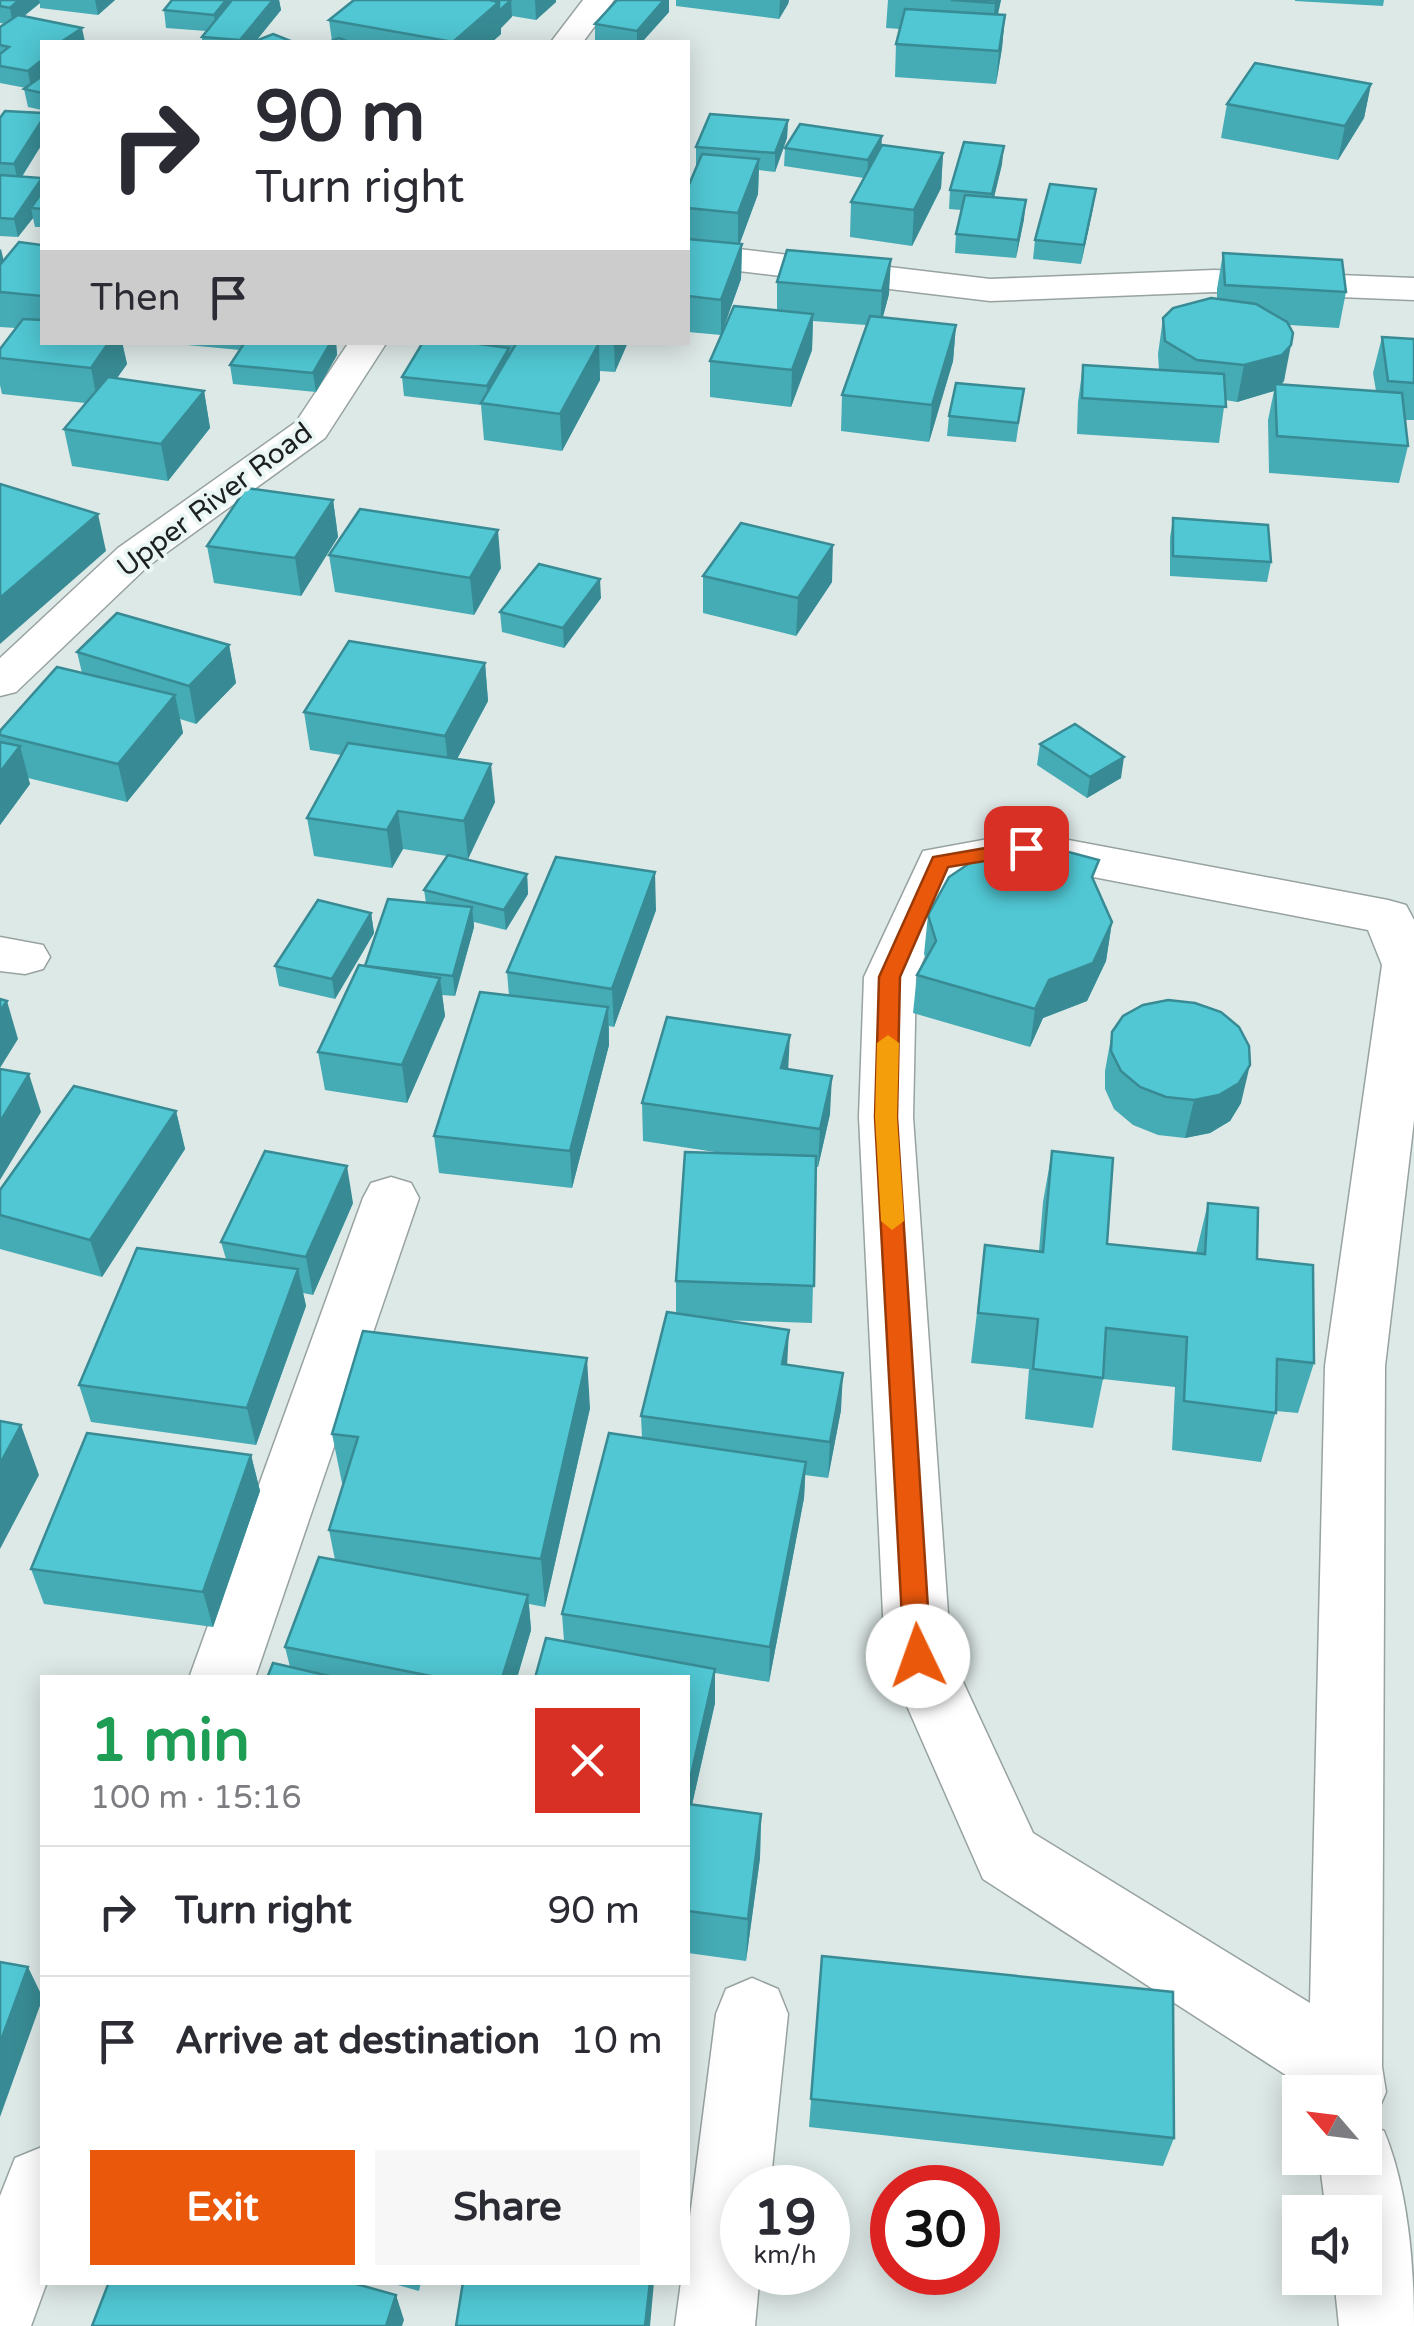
<!DOCTYPE html>
<meta charset="utf-8">
<style>
:root{--surface:#fff;--page:#f7f7f7;--text:#2b2b33;--muted:#7c7c81;--line:#e1e1e2;--accent:#ea580c}
body{margin:0;font-family:"Varela Round",sans-serif;background:var(--page);color:var(--text);height:100vh;display:flex;flex-direction:column;font-size:38px;white-space:nowrap}
*{box-sizing:border-box;margin:0}
p{font-size:32px;color:var(--muted)}
.icon{flex:none;width:55px;height:55px;fill:none;stroke:currentColor;stroke-width:2;stroke-linecap:round;stroke-linejoin:round}
.map{position:relative;flex:1;overflow:hidden}
.panel{position:absolute;left:40px;top:1675px;width:650px;height:610px;display:flex;flex-direction:column;background:var(--surface);border-radius:0px;box-shadow:0 5px 25px #0003}
.panel>*{flex:none}
.guide{position:absolute;left:40px;top:40px;width:650px;height:305px;border-radius:0px;box-shadow:0 5px 25px #0003;background:#fff;color:var(--text);overflow:hidden}
.needle{width:65px;rotate:298deg}
.fabs{position:absolute;left:1282px;top:2075px;display:grid;gap:20px}
.fabs a{display:grid;place-items:center;width:100px;height:100px;border-radius:0px;background:var(--surface);box-shadow:0 5px 25px #0003;font-size:50px}
.speed{position:absolute;left:720px;top:2165px;display:flex;gap:20px;font-size:50px;font-weight:700;text-align:center}
.speed>*{display:grid;place-content:center;width:130px;height:130px;border-radius:50%;background:var(--surface);box-shadow:0 5px 25px #0003;line-height:1}
.speed small{font-size:25px;font-weight:400}
.speed .limit{border:15px solid #d22;background:#fff;color:#111}
.pin{position:absolute;display:grid;place-items:center;width:85px;height:85px;color:#fff;margin:-42px;border-radius:20px;box-shadow:0 5px 15px #0006}
.me{position:absolute;width:110px;margin:-55px;rotate:357deg;stroke-linejoin:round;filter:drop-shadow(0 0 8px #0008)}
.turn{display:flex;align-items:center;gap:35px;height:210px;padding:0 50px;font-size:45px}
.turn .icon{width:130px;height:130px;stroke-width:2.5}
.turn b{display:block;font-size:70px;line-height:85px}
.then{display:flex;align-items:center;height:95px;padding:0 50px;background:#0003;gap:20px;font-size:38px}
.round{display:grid;place-items:center;flex:none;width:105px;height:105px;border-radius:0px;background:var(--page)}
.overview{display:flex;align-items:center;justify-content:space-between;height:170px;padding:0 50px}
h1{font-size:60px;font-weight:700;line-height:75px;color:#1e9e55}
.cta{display:flex;gap:20px;margin-top:auto;padding:20px 50px}
.cta a{flex:1;height:115px;border-radius:0px;background:var(--accent);color:#fff;font-size:40px;font-weight:700;line-height:115px;text-align:center}
.cta a+a{background:var(--page);color:var(--text)}
ul{padding:0;list-style:none}
li{display:flex;align-items:center;gap:30px;height:130px;padding:0 50px;border-top:2px solid var(--line)}
li div{flex:1}
li b{display:block;font-size:38px}
li em{font-style:normal}
.map>svg:first-child{display:block}
</style>
<div class="map">
<svg width="1414" height="2326" viewBox="0 0 1414 2326">
<rect width="100%" height="100%" fill="#dde9e7"/>
<g fill="none" stroke-linecap="round" stroke-linejoin="round">
<defs>
<g id="street">
<polygon points="583,0 614,0 583,42 551,42"/>
<polygon points="688,243 990,279 1214,270 1414,278 1414,300 1214,292 990,301 688,265"/>
<polygon points="349,342 387,342 325,438 148,566 16,692 0,696 0,658 118,548 296,422"/>
<path d="M1026,832L1388,900L1406,905L1414,920V1120L1385,1366L1382,2067L1386,2092L1375,2118L1365,2123V2092H1312L983,1879L885,1656L859,1117L864,977L923,851ZM1026,864L1368,930L1382,965L1325,1366L1310,2003L1033,1833L951,1656L913,1117L916,977L959,875Z"/>
<polygon points="0,937 43,945 50,957 43,969 25,974 0,971"/>
<polygon points="391,1177 411,1183 419,1198 255,1678 189,1678 363,1198 371,1183"/>
<polygon points="752,1978 778,1989 788,2014 770,2188 742,2188 742,2272 760,2272 755,2326 675,2326 681,2282 688,2282 688,2232 716,2014 726,1989"/>
<path d="M1365,2123L1384,2131C1408,2189 1414,2264 1414,2326H1339L1334,2278H1365V2212H1326L1319,2158H1365Z"/>
<polygon points="42,2147 42,2282 47,2282 31,2326 0,2326 0,2196 15,2158"/>
</g>
</defs>
<!-- street casing -->
<use href="#street" stroke="#97a2a1" stroke-width="3"/>
<!-- street -->
<use href="#street" fill="#fff" fill-rule="evenodd"/>
</g>
<!-- wall -->
<g fill="#45abb5">
<polygon points="0,0 115,0 98,15 40,8 40,3 24,16 42,42 42,110 28,107 24,89 26,88 0,83 0,27 5,24 0,23"/>
<polygon points="172,0 279,0 281,10 256,41 293,42 202,42 202,37 206,31 166,28 164,10"/>
<polygon points="354,0 556,0 556,2 536,20 512,16 501,28 501,34 492,42 329,42 332,41 329,20"/>
<polygon points="676,0 789,0 788,4 779,19 676,6"/>
<polygon points="888,0 1001,0 998,15 1005,15 1002,48 996,84 895,77 896,44 900,29 886,28"/>
<polygon points="1295,0 1384,0 1383,6 1295,1"/>
<polygon points="669,12 642,42 595,42 595,24"/>
<polygon points="1371,84 1364,118 1338,160 1221,138 1227,104"/>
<polygon points="42,113 42,144 22,177 42,178 42,227 35,227 33,218 18,237 0,236 0,118"/>
<polygon points="788,120 787,138 775,172 759,170 758,194 740,243 742,244 741,279 721,335 688,332 688,187 697,165 696,165 696,147"/>
<polygon points="785,148 881,148 943,153 941,188 912,246 850,237 851,202 864,178 784,166"/>
<polygon points="1002,164 994,198 1024,219 1016,258 955,253 956,234 962,210 949,209 950,190"/>
<polygon points="1093,208 1081,264 1033,259 1035,240"/>
<polygon points="42,245 42,342 122,342 127,364 117,378 204,391 210,428 168,481 72,466 64,429 85,403 2,394 0,385 0,349 16,328 0,327 0,249 4,261"/>
<polygon points="787,250 889,294 883,317 956,325 953,361 929,442 841,431 842,395 866,325 813,321 812,350 791,407 710,397 710,361 777,311 777,282"/>
<polygon points="1223,253 1346,292 1339,328 1289,325 1284,381 1281,384 1376,391 1373,373 1382,337 1414,339 1414,420 1405,420 1408,446 1399,483 1269,473 1268,420 1274,391 1237,402 1225,400 1219,443 1077,434 1078,402 1083,365 1159,370 1158,354 1163,318 1217,299 1217,289"/>
<polygon points="187,342 336,342 337,355 316,392 233,384 230,365 240,350 187,345"/>
<polygon points="422,342 628,342 615,372 600,371 600,380 562,451 484,440 481,405 404,396 402,377"/>
<polygon points="1024,389 1016,442 947,436 949,416"/>
<polygon points="333,500 338,537 301,596 214,583 207,546"/>
<polygon points="1173,518 1271,562 1267,582 1170,576 1170,538"/>
<polygon points="329,555 501,568 474,615 335,592"/>
<polygon points="703,576 832,582 796,636 703,613"/>
<polygon points="601,598 564,648 502,632 500,612"/>
<polygon points="229,645 236,683 196,724 180,719 183,733 127,802 28,778 30,784 0,825 0,731 82,673 77,652"/>
<polygon points="485,663 488,701 457,759 495,802 468,859 458,858 527,874 528,894 506,930 474,922 474,927 455,996 442,995 445,1016 407,1103 325,1090 318,1052 365,966 426,903 424,890 447,856 403,849 392,868 314,856 307,818 341,755 310,750 304,712"/>
<polygon points="1040,744 1121,778 1087,798 1037,765"/>
<polygon points="1095,883 1112,922 1106,961 1087,1001 1043,1018 1030,1047 913,1013 917,975 926,959 924,954 928,915"/>
<polygon points="656,910 614,1027 609,1026 609,1045 572,1188 439,1173 434,1136 509,996 507,972"/>
<polygon points="371,913 374,933 335,999 279,986 275,966"/>
<polygon points="1112,1032 1241,1103 1230,1121 1210,1133 1185,1138 1158,1135 1133,1125 1114,1109 1105,1089 1105,1071"/>
<polygon points="788,1069 830,1114 818,1167 816,1167 812,1323 720,1320 788,1365 841,1410 828,1478 805,1475 804,1498 769,1682 715,1673 715,1703 692,1805 761,1814 760,1858 746,1961 688,1953 688,1678 564,1641 562,1614 642,1438 641,1416 676,1314 676,1281 728,1154 643,1141 642,1103"/>
<polygon points="176,1111 185,1149 102,1277 0,1249 0,1190"/>
<polygon points="1052,1151 1107,1244 1196,1253 1208,1203 1257,1259 1314,1363 1298,1413 1276,1411 1261,1462 1172,1450 1175,1387 1103,1379 1093,1428 1025,1419 1029,1369 971,1363 985,1245 1039,1251 1043,1202"/>
<polygon points="353,1203 313,1295 303,1293 306,1306 256,1445 91,1422 79,1385 226,1259 221,1242"/>
<polygon points="590,1408 545,1607 529,1604 531,1630 517,1678 267,1678 290,1667 285,1647 335,1560 329,1530 343,1484 342,1483 332,1434"/>
<polygon points="251,1455 260,1491 213,1627 44,1604 31,1569"/>
<polygon points="822,1956 1174,2138 1163,2166 809,2127"/>
<polygon points="387,2282 421,2282 419,2291"/>
</g>
<!-- shaded-wall -->
<g fill="#388b94">
<polygon points="19,0 39,0 40,3 13,25 10,8"/>
<polygon points="95,0 115,0 98,15"/>
<polygon points="226,0 235,0 217,32 214,15"/>
<polygon points="273,0 279,0 281,10 255,42 241,42 240,40"/>
<polygon points="511,0 512,17 501,28 501,34 492,42 453,42 499,2"/>
<polygon points="535,0 556,0 556,2 536,20"/>
<polygon points="664,0 669,0 669,12 642,42 637,42 637,31"/>
<polygon points="780,0 789,0 788,4 779,19"/>
<polygon points="996,0 1001,0 992,36 995,3"/>
<polygon points="1005,15 1002,48 996,84 999,51"/>
<polygon points="82,28 85,42 61,42"/>
<polygon points="42,60 42,81 31,89 28,71"/>
<polygon points="1371,84 1364,118 1338,160 1345,126"/>
<polygon points="42,120 42,144 18,182 14,164"/>
<polygon points="788,120 787,138 775,172 775,153"/>
<polygon points="882,136 881,154 867,178 868,160"/>
<polygon points="1004,146 1002,164 990,213 992,194"/>
<polygon points="943,153 941,188 912,246 914,210"/>
<polygon points="759,159 758,194 738,248 738,213"/>
<polygon points="42,180 42,204 31,208 33,218 18,237 14,219"/>
<polygon points="1096,189 1093,208 1081,264 1084,245"/>
<polygon points="1026,200 1024,219 1016,258 1018,240"/>
<polygon points="742,244 741,279 721,335 721,300"/>
<polygon points="1,249 9,284 0,292 0,250"/>
<polygon points="891,259 889,294 880,327 882,291"/>
<polygon points="813,314 812,350 791,407 792,370"/>
<polygon points="956,325 953,361 929,442 932,405"/>
<polygon points="109,342 122,342 127,364 98,405 91,368"/>
<polygon points="331,342 336,342 337,355 316,392 313,373"/>
<polygon points="614,342 628,342 615,372"/>
<polygon points="599,343 600,380 562,451 560,414"/>
<polygon points="1291,345 1284,381 1275,391 1275,384 1274,391 1237,402 1244,365"/>
<polygon points="509,348 510,367 489,406 487,386"/>
<polygon points="204,391 210,428 168,481 161,444"/>
<polygon points="333,500 338,537 301,596 295,558"/>
<polygon points="98,514 106,551 0,644 0,598"/>
<polygon points="498,530 501,568 474,615 470,578"/>
<polygon points="833,545 832,582 796,636 798,598"/>
<polygon points="600,579 601,598 564,648 563,628"/>
<polygon points="229,645 236,683 196,724 189,686"/>
<polygon points="485,663 488,701 449,774 445,736"/>
<polygon points="175,695 183,733 127,802 118,764"/>
<polygon points="20,746 30,784 0,825 0,772"/>
<polygon points="1124,757 1121,778 1087,798 1090,777"/>
<polygon points="491,764 495,802 468,859 464,821"/>
<polygon points="398,811 403,849 392,868 387,830"/>
<polygon points="655,872 656,910 614,1027 612,989"/>
<polygon points="527,874 528,894 506,930 504,910"/>
<polygon points="472,907 474,927 455,996 453,976"/>
<polygon points="371,913 374,933 335,999 332,979"/>
<polygon points="1112,922 1106,961 1087,1001 1043,1018 1030,1047 1035,1009 1049,980"/>
<polygon points="440,978 445,1016 407,1103 402,1065"/>
<polygon points="7,1001 18,1039 0,1068 0,1011"/>
<polygon points="608,1007 609,1045 572,1188 570,1151"/>
<polygon points="790,1035 788,1073 781,1068"/>
<polygon points="1250,1065 1241,1103 1230,1121 1210,1133 1185,1138 1194,1100"/>
<polygon points="29,1074 41,1112 0,1180 0,1122"/>
<polygon points="832,1076 830,1114 818,1167 820,1129"/>
<polygon points="176,1111 185,1149 102,1277 90,1240"/>
<polygon points="347,1166 353,1203 313,1295 306,1257"/>
<polygon points="298,1269 306,1306 256,1445 247,1408"/>
<polygon points="789,1330 787,1367 782,1364"/>
<polygon points="587,1358 590,1408 545,1607 541,1559"/>
<polygon points="843,1373 841,1410 828,1478 830,1442"/>
<polygon points="21,1425 39,1475 0,1549 0,1464"/>
<polygon points="251,1455 260,1491 213,1627 203,1592"/>
<polygon points="806,1462 804,1498 769,1682 770,1647"/>
<polygon points="528,1595 531,1630 517,1678 502,1678"/>
<polygon points="715,1669 715,1703 688,1822 688,1788"/>
<polygon points="761,1814 760,1858 746,1961 748,1919"/>
<polygon points="28,1967 42,1996 42,2000 0,2117 0,2043"/>
<polygon points="650,2282 654,2282 650,2326 645,2326"/>
<polygon points="396,2295 404,2320 402,2326 386,2326"/>
</g>
<!-- building -->
<g fill="#50c7d3" stroke="#388b94" stroke-width="2.5">
<polygon points="0,0 19,0 10,8 0,6"/>
<polygon points="172,0 226,0 214,15 164,10"/>
<polygon points="232,0 273,0 240,40 202,37"/>
<polygon points="354,0 490,0 499,2 453,42 329,20"/>
<polygon points="490,0 511,0 499,11 499,2"/>
<polygon points="617,0 664,0 637,31 595,24"/>
<polygon points="951,0 996,0 995,3"/>
<polygon points="905,9 1005,15 999,51 896,44"/>
<polygon points="18,15 82,28 61,42 42,42 42,60 28,71 0,66 0,54 9,47 0,45 0,27"/>
<polygon points="273,34 293,42 253,42"/>
<polygon points="339,38 349,42 329,42"/>
<polygon points="1255,63 1371,84 1345,126 1227,104"/>
<polygon points="42,76 42,93 24,89"/>
<polygon points="5,111 42,113 42,120 14,164 0,163 0,118"/>
<polygon points="710,114 788,120 775,153 696,147"/>
<polygon points="800,124 882,136 868,160 785,148"/>
<polygon points="964,142 1004,146 992,194 950,190"/>
<polygon points="882,145 943,153 914,210 851,202"/>
<polygon points="702,154 759,159 738,213 688,208 688,187"/>
<polygon points="0,175 42,178 14,219 0,218"/>
<polygon points="1050,184 1096,189 1084,245 1035,240"/>
<polygon points="42,192 42,209 31,208"/>
<polygon points="965,195 1026,200 1018,240 956,234"/>
<polygon points="688,239 742,244 721,300 688,296"/>
<polygon points="19,242 42,245 42,296 0,292 0,265"/>
<polygon points="787,250 891,259 882,291 777,282"/>
<polygon points="1223,253 1342,260 1346,292 1225,285"/>
<polygon points="1211,298 1256,304 1287,322 1293,333 1291,345 1282,355 1244,365 1197,360 1165,341 1163,318 1173,308"/>
<polygon points="734,306 813,314 792,370 710,361"/>
<polygon points="870,316 956,325 932,405 842,395"/>
<polygon points="23,319 42,320 42,342 109,342 91,368 0,358 0,349"/>
<polygon points="1382,337 1414,339 1414,383 1388,381"/>
<polygon points="245,342 331,342 313,373 230,365"/>
<polygon points="423,342 465,342 509,348 487,386 402,377"/>
<polygon points="517,342 599,343 560,414 481,403"/>
<polygon points="1083,365 1224,374 1226,407 1082,398"/>
<polygon points="108,377 204,391 161,444 64,429"/>
<polygon points="956,383 1024,389 1018,423 949,416"/>
<polygon points="1275,384 1402,393 1408,446 1277,436"/>
<polygon points="0,484 98,514 0,598"/>
<polygon points="246,488 333,500 295,558 207,546"/>
<polygon points="360,509 498,530 470,578 329,555"/>
<polygon points="1173,518 1268,525 1271,562 1173,556"/>
<polygon points="741,523 833,545 798,598 703,576"/>
<polygon points="539,564 600,579 563,628 500,612"/>
<polygon points="117,613 229,645 189,686 77,652"/>
<polygon points="349,641 485,663 445,736 304,712"/>
<polygon points="57,667 175,695 118,764 0,735 0,731"/>
<polygon points="1075,724 1124,757 1090,777 1040,744"/>
<polygon points="0,742 20,746 0,772"/>
<polygon points="348,743 491,764 464,821 398,811 387,830 307,818"/>
<polygon points="993,832 1099,860 1092,877 1112,922 1093,963 1049,980 1035,1009 917,975 936,941 928,915 949,877 986,852"/>
<polygon points="448,855 527,874 504,910 424,890"/>
<polygon points="556,857 655,872 612,989 507,972"/>
<polygon points="388,899 472,907 453,976 365,966"/>
<polygon points="318,900 371,913 332,979 275,966"/>
<polygon points="359,965 440,978 402,1065 318,1052"/>
<polygon points="480,992 608,1007 570,1151 434,1136"/>
<polygon points="0,999 7,1001 0,1011"/>
<polygon points="1168,1000 1195,1003 1221,1012 1239,1027 1249,1046 1250,1065 1239,1083 1219,1095 1194,1100 1166,1097 1140,1087 1121,1071 1111,1051 1112,1032 1123,1016 1143,1005"/>
<polygon points="667,1017 790,1035 781,1068 832,1076 820,1129 642,1103"/>
<polygon points="0,1069 29,1074 0,1122"/>
<polygon points="74,1086 176,1111 90,1240 0,1215 0,1190"/>
<polygon points="265,1151 347,1166 306,1257 221,1242"/>
<polygon points="1052,1151 1113,1158 1107,1244 1205,1254 1208,1203 1258,1208 1257,1259 1313,1265 1314,1363 1277,1359 1276,1413 1184,1401 1187,1337 1106,1328 1103,1378 1033,1369 1038,1319 978,1313 985,1245 1043,1252"/>
<polygon points="685,1152 816,1156 814,1286 676,1281"/>
<polygon points="137,1248 298,1269 247,1408 79,1385"/>
<polygon points="667,1312 789,1330 782,1364 843,1373 830,1442 641,1416"/>
<polygon points="363,1331 587,1358 541,1559 329,1530 358,1437 332,1434"/>
<polygon points="0,1421 21,1425 0,1464"/>
<polygon points="87,1433 251,1455 203,1592 31,1569"/>
<polygon points="609,1433 806,1462 770,1647 562,1614"/>
<polygon points="319,1557 528,1595 502,1678 441,1678 285,1647"/>
<polygon points="546,1638 715,1669 688,1788 688,1678 535,1678"/>
<polygon points="273,1663 338,1678 267,1678"/>
<polygon points="688,1804 761,1814 748,1919 688,1911"/>
<polygon points="822,1956 1173,1992 1174,2138 811,2099"/>
<polygon points="0,1962 28,1967 0,2043"/>
<polygon points="109,2282 349,2282 396,2295 386,2326 92,2326"/>
<polygon points="463,2282 650,2282 645,2326 456,2326"/>
</g>
<!-- route -->
<polygon fill="#ea580c" stroke="#983908" stroke-width="2.5" points="1026,841 1033,843 1033,853 948,867 900,977 897,1117 931,1656 927,1664 918,1668 908,1664 904,1656 875,1117 879,977 933,857"/>
<!-- slow -->
<polygon fill="#f59e0b" points="888,1035 899,1043 897,1117 904,1221 892,1230 881,1221 875,1117 877,1043"/>
<g text-anchor="middle" stroke-width="8" stroke-linejoin="round" paint-order="stroke">
<!-- far-street labels -->
<g font-size="28" fill="#1c2020" stroke="#eaf6f4">
<text transform="translate(214 499) rotate(-37)" y="10">Upper River Road</text>
</g>
</g>
</svg>
<div class="fabs">
<a><svg class="needle" viewBox="-14 -14 28 28"><path d="M0-13l5 13h-10z" fill="#e53935"/><path d="M0 13l5-13h-10z" fill="#7c7c81"/></svg></a>
<a><svg class="icon" aria-label="sound" viewBox="0 0 24 24"><path d="M4 9h4l5-4v14l-5-4H4zM17 9q2 3 0 6"/></svg></a>
</div>
<div class="speed"><div>19<small>km/h</small></div><div class="limit">30</div></div>
<div class="pin" style="left:1026px;top:848px;background:#d93025"><svg class="icon" aria-label="arrive" viewBox="0 0 24 24"><path d="M6 21V4h12l-3 4 3 4H6"/></svg></div>
<svg class="me" style="left:918px;top:1656px" viewBox="-20 -20 40 40"><circle r="19" fill="#fff"/><path d="M0-13L10 11 0 6-10 11z" fill="#ea580c"/></svg>
<div class="guide">
<div class="turn"><svg class="icon" aria-label="right" viewBox="0 0 24 24"><path d="M7 20v-9h11M14 6l5 5-5 5"/></svg><div><b>90 m</b>Turn right</div></div>
<div class="then">Then<svg class="icon" aria-label="arrive" viewBox="0 0 24 24"><path d="M6 21V4h12l-3 4 3 4H6"/></svg></div>
</div>
<section class="panel">
<div class="overview"><div><h1>1 min</h1><p>100 m · 15:16</p></div><a class="round" style="background:#d93025;color:#fff"><svg class="icon" aria-label="close" viewBox="0 0 24 24"><path d="M6 6l12 12M18 6L6 18"/></svg></a></div>
<ul>
<li><svg class="icon" aria-label="right" viewBox="0 0 24 24"><path d="M7 20v-9h11M14 6l5 5-5 5"/></svg><div><b>Turn right</b></div><em>90 m</em></li>
<li><svg class="icon" aria-label="arrive" viewBox="0 0 24 24"><path d="M6 21V4h12l-3 4 3 4H6"/></svg><div><b>Arrive at destination</b></div><em>10 m</em></li>
</ul>
<div class="cta"><a>Exit</a><a>Share</a></div>
</section>
</div>
